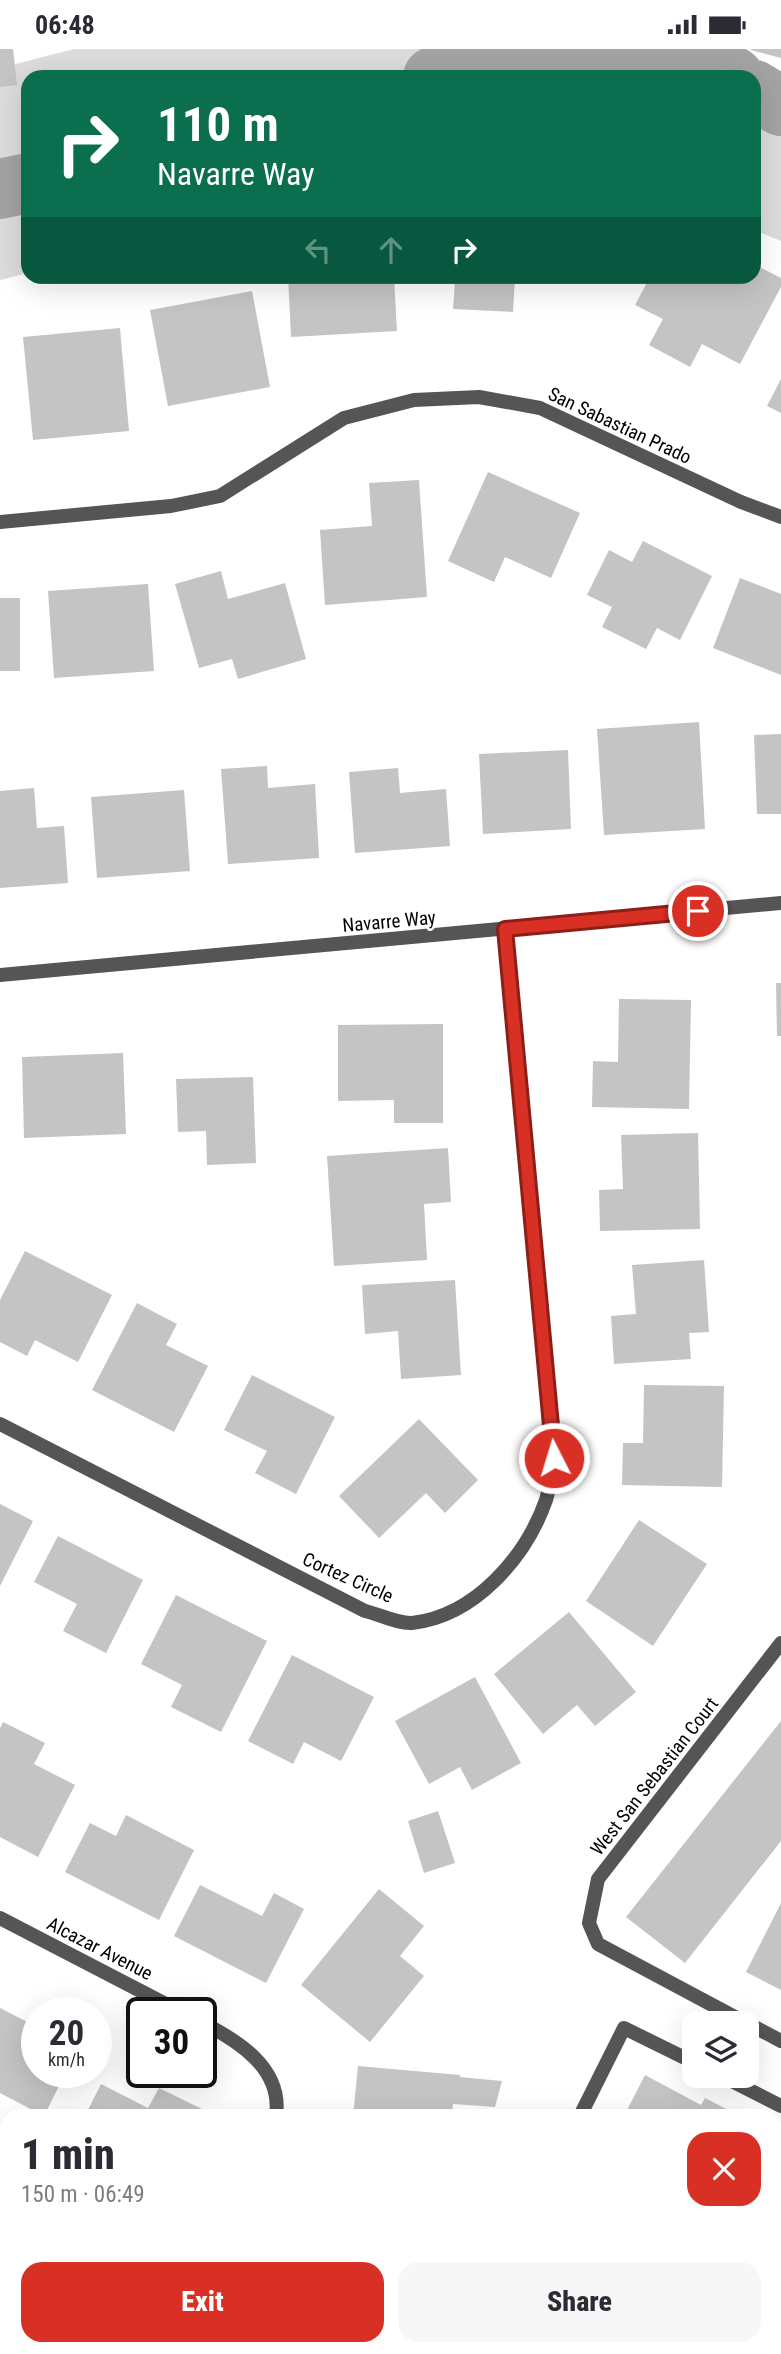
<!DOCTYPE html>
<meta charset="utf-8">
<style>
:root{--surface:#fff;--page:#f7f7f7;--text:#2b2b33;--muted:#7c7c81;--accent:#d93025}
body{margin:0;font-family:"Roboto Condensed",sans-serif;background:var(--page);color:var(--text);height:100vh;display:flex;flex-direction:column;font-size:26px;white-space:nowrap}
*{box-sizing:border-box;margin:0}
p{font-size:23px;color:var(--muted)}
.icon{flex:none;width:38px;height:38px;fill:none;stroke:currentColor;stroke-width:2;stroke-linecap:round;stroke-linejoin:round}
.map{position:relative;flex:1;overflow:hidden}
.panel{position:absolute;left:0px;top:2060px;width:782px;height:247px;display:flex;flex-direction:column;background:var(--surface);border-radius:21px 21px 0 0;box-shadow:0 7px 28px #0002}
.panel>*{flex:none}
.top-card{position:absolute;left:21px;top:21px;width:740px;height:214px;border-radius:21px;box-shadow:0 7px 28px #0002;background:#0b6e4f;color:#fff;overflow:hidden}
.controls{position:absolute;left:682px;top:1962px;display:grid;gap:14px}
.controls a{display:grid;place-items:center;width:77px;height:77px;border-radius:14px;background:var(--surface);box-shadow:0 7px 28px #0002;font-size:35px}
.speed{position:absolute;left:21px;top:1948px;display:flex;gap:14px;font-size:35px;font-weight:700;text-align:center}
.speed>*{display:grid;place-content:center;width:91px;height:91px;border-radius:50%;background:var(--surface);box-shadow:0 7px 28px #0002;line-height:1}
.speed small{font-size:18px;font-weight:400}
.speed .limit{border:4px solid #111;border-radius:10px;background:#fff;color:#111}
.pin{position:absolute;display:grid;place-items:center;width:60px;height:60px;color:#fff;margin:-30px;border:4px solid #fff;border-radius:50%;box-shadow:0 2px 7px #0007}
.me{position:absolute;width:77px;margin:-38px;rotate:355deg;stroke-linejoin:round;filter:drop-shadow(0 0 5px #0008)}
.turn{display:flex;align-items:center;gap:24px;height:147px;padding:0 21px;font-size:32px}
.turn .icon{width:91px;height:91px;stroke-width:2.5}
.turn b{display:block;font-size:49px;line-height:60px}
.lanes{display:flex;align-items:center;height:66px;padding:0 21px;background:#0003;justify-content:center;gap:35px;direction:ltr}
.lanes .off{opacity:.35}
.round{display:grid;place-items:center;flex:none;width:74px;height:74px;border-radius:21px;background:var(--page)}
.overview{display:flex;align-items:center;justify-content:space-between;height:119px;padding:0 21px}
h1{font-size:42px;font-weight:800;line-height:52px}
.button{display:flex;gap:14px;margin-top:auto;padding:14px 21px}
.button a{flex:1;height:80px;border-radius:21px;background:var(--accent);color:#fff;font-size:28px;font-weight:800;line-height:80px;text-align:center}
.button a+a{background:var(--page);color:var(--text)}
.status{display:flex;justify-content:space-between;align-items:center;height:49px;padding:0 35px;background:var(--surface);direction:ltr}
.status svg{height:19px;fill:currentColor}
.map>svg:first-child{display:block}
</style>
<div class="status"><b>06:48</b><svg viewBox="0 0 49 12"><path d="M0 12V9h3v3zM5 12V6h3v6zM10 12V3h3v9zM15 12V0h3v12zM26 1h20v11H26zM47 4h2v5h-2z"/></svg></div>
<div class="map">
<svg width="781" height="2305" viewBox="0 0 781 2305">
<rect width="100%" height="100%" fill="#fff"/>
<!-- green -->
<g fill="#dcdcdc">
<polygon points="74,0 682,0 738,28 28,28 28,224 0,231 0,19"/>
<polygon points="754,35 781,44 781,192 754,181"/>
</g>
<g fill="none" stroke-linecap="round" stroke-linejoin="round">
<!-- river -->
<g stroke="#a3a3a3" stroke-width="60">
<path d="M433,28C472,19 513,7 554,6C594,5 633,9 672,14C691,16 717,18 734,28"/>
<polyline points="754,41 781,57"/>
<polyline points="0,140 28,134"/>
</g>
</g>
<!-- building -->
<g fill="#c4c4c4">
<polygon points="0,0 13,0 17,36 0,38"/>
<polygon points="751,0 781,0 781,9 751,1"/>
<polygon points="754,215 781,229 781,238 740,315 702,295 690,318 649,296 663,270 635,256 650,228 754,228"/>
<polygon points="288,228 394,228 397,282 291,288"/>
<polygon points="422,228 515,228 513,263 453,260 455,232 422,231"/>
<polygon points="252,242 270,338 168,357 150,261"/>
<polygon points="120,279 129,382 33,391 23,288"/>
<polygon points="781,330 781,364 767,357"/>
<polygon points="488,423 580,464 551,529 505,508 494,533 448,512"/>
<polygon points="419,431 427,548 325,556 320,481 372,477 369,434"/>
<polygon points="643,492 712,527 680,591 657,579 646,600 602,578 612,558 587,546 609,501 632,513"/>
<polygon points="221,522 228,550 285,534 306,610 238,630 232,610 199,619 175,535"/>
<polygon points="740,529 781,545 781,626 713,599"/>
<polygon points="148,535 154,622 54,629 48,542"/>
<rect x="0" y="549" width="20" height="73"/>
<polygon points="699,673 705,780 604,786 597,680"/>
<polygon points="781,685 781,765 757,765 754,686"/>
<polygon points="568,701 571,780 483,785 479,705"/>
<polygon points="267,717 268,739 315,735 319,809 228,815 221,720"/>
<polygon points="398,719 400,744 446,740 450,797 355,804 349,723"/>
<polygon points="34,739 37,779 64,777 68,834 0,839 0,742"/>
<polygon points="184,741 190,822 97,829 91,748"/>
<polygon points="776,934 781,934 781,987 777,987"/>
<polygon points="619,950 691,951 689,1060 592,1058 593,1012 618,1013"/>
<polygon points="443,975 443,1074 394,1074 394,1051 338,1052 338,976"/>
<polygon points="123,1004 126,1085 24,1089 22,1008"/>
<polygon points="253,1028 256,1114 207,1116 206,1082 178,1083 176,1030"/>
<polygon points="698,1084 700,1180 600,1182 599,1141 623,1140 621,1086"/>
<polygon points="448,1099 451,1153 424,1155 427,1211 334,1217 327,1107"/>
<polygon points="25,1202 112,1246 78,1313 35,1291 27,1307 0,1293 0,1251"/>
<polygon points="704,1211 709,1283 689,1284 691,1310 614,1315 611,1267 636,1265 632,1216"/>
<polygon points="455,1231 461,1326 401,1330 398,1282 365,1285 362,1236"/>
<polygon points="137,1254 177,1275 166,1296 208,1317 174,1383 92,1341"/>
<polygon points="252,1326 335,1368 296,1445 255,1424 267,1402 224,1381"/>
<polygon points="644,1336 724,1337 722,1438 622,1436 623,1394 643,1394"/>
<polygon points="419,1370 478,1431 445,1464 426,1444 379,1489 339,1447"/>
<polygon points="0,1455 33,1472 0,1537"/>
<polygon points="639,1471 707,1515 653,1597 586,1552"/>
<polygon points="58,1487 143,1531 106,1604 63,1582 77,1555 34,1533"/>
<polygon points="176,1546 267,1592 221,1683 171,1658 182,1636 141,1615"/>
<polygon points="569,1563 636,1643 595,1677 577,1656 543,1685 494,1625"/>
<polygon points="292,1606 374,1648 341,1712 304,1693 293,1715 248,1692"/>
<polygon points="475,1628 521,1714 472,1741 460,1718 429,1735 395,1672"/>
<polygon points="781,1672 781,1792 685,1914 626,1868"/>
<polygon points="3,1673 45,1694 34,1715 75,1736 38,1808 0,1788 0,1679"/>
<polygon points="438,1762 455,1814 424,1824 408,1772"/>
<polygon points="126,1766 194,1801 159,1871 65,1823 90,1774 116,1787"/>
<polygon points="200,1836 262,1867 274,1844 304,1860 266,1934 174,1887"/>
<polygon points="379,1840 424,1877 400,1907 424,1927 370,1993 301,1936"/>
<polygon points="781,1854 781,1941 746,1923"/>
<polygon points="0,1959 37,1978 37,2023 66,2023 44,2067 0,2044"/>
<polygon points="358,2017 460,2026 460,2028 502,2032 495,2058 453,2055 452,2067 353,2067"/>
<polygon points="645,2026 701,2056 705,2049 740,2067 624,2067"/>
<polygon points="101,2035 148,2059 159,2039 202,2060 199,2067 85,2067"/>
<polygon points="7,2224 7,2280 0,2276 0,2237"/>
<polygon points="246,2300 337,2300 334,2305 243,2305"/>
<polygon points="503,2300 676,2300 673,2305 500,2305"/>
</g>
<g fill="none" stroke-linecap="round" stroke-linejoin="round">
<!-- service -->
<g stroke="#555" stroke-width="14">
<polyline points="720,2026 781,2057"/>
<polyline points="580,2067 624,1979 695,2014"/>
<polyline points="462,2305 465,2300"/>
</g>
<!-- minor -->
<g stroke="#555" stroke-width="14">
<polyline points="0,473 171,457 220,447 344,369 414,351 479,348 540,359 741,453 781,468"/>
<polyline points="0,926 781,854"/>
<path d="M0,1375L365,1562C379,1565 398,1575 412,1574C475,1567 526,1508 546,1451C550,1438 551,1422 554,1409L505,880"/>
<polyline points="0,1869 183,1964"/>
<path d="M201,1973C237,1991 283,2019 276,2067"/>
<polyline points="746,1974 598,1895 589,1874 598,1830 781,1594"/>
<polyline points="747,1974 781,1992"/>
<polyline points="162,2305 165,2300"/>
</g>
</g>
<g fill="none" stroke-linecap="round" stroke-linejoin="round">
<defs>
<polyline id="route" points="554,1409 505,880 698,862"/>
</defs>
<!-- route casing -->
<use href="#route" stroke="#8d1f18" stroke-width="18"/>
<!-- route -->
<use href="#route" stroke="#d93025" stroke-width="12"/>
</g>
<g text-anchor="middle" stroke-width="5" stroke-linejoin="round" paint-order="stroke">
<!-- street labels -->
<g font-size="19" fill="#000" stroke="#fff">
<text transform="translate(620 376) rotate(25)" y="7">San Sabastian Prado</text>
<text transform="translate(389 872) rotate(-5)" y="7">Navarre Way</text>
<text transform="translate(348 1528) rotate(24)" y="7">Cortez Circle</text>
<text transform="translate(654 1727) rotate(-52)" y="7">West San Sebastian Court</text>
<text transform="translate(100 1899) rotate(27)" y="7">Alcazar Avenue</text>
</g>
</g>
</svg>
<div class="controls">
<a><svg class="icon" aria-label="layers" viewBox="0 0 24 24"><path d="M12 4l9 5-9 5-9-5zM3 14l9 5 9-5"/></svg></a>
</div>
<div class="speed"><div>20<small>km/h</small></div><div class="limit">30</div></div>
<div class="pin" style="left:698px;top:862px;background:#d93025"><svg class="icon" aria-label="arrive" viewBox="0 0 24 24"><path d="M6 21V4h12l-3 4 3 4H6"/></svg></div>
<svg class="me" style="left:554px;top:1409px" viewBox="-20 -20 40 40"><circle r="17" fill="#d93025" stroke="#fff" stroke-width="3"/><path d="M0-11L8 9 0 5-8 9z" fill="#fff"/></svg>
<div class="top-card">
<div class="turn"><svg class="icon" aria-label="right" viewBox="0 0 24 24"><path d="M7 20v-9h11M14 6l5 5-5 5"/></svg><div><b>110 m</b>Navarre Way</div></div>
<div class="lanes"><svg class="icon off" aria-label="left" viewBox="0 0 24 24"><path d="M17 20v-9H6M10 6l-5 5 5 5"/></svg><svg class="icon off" aria-label="ahead" viewBox="0 0 24 24"><path d="M12 20V5M6 11l6-6 6 6"/></svg><svg class="icon" aria-label="right" viewBox="0 0 24 24"><path d="M7 20v-9h11M14 6l5 5-5 5"/></svg></div>
</div>
<section class="panel">
<div class="overview"><div><h1>1 min</h1><p>150 m · 06:49</p></div><a class="round" style="background:#d93025;color:#fff"><svg class="icon" aria-label="close" viewBox="0 0 24 24"><path d="M6 6l12 12M18 6L6 18"/></svg></a></div>
<div class="button"><a>Exit</a><a>Share</a></div>
</section>
</div>
